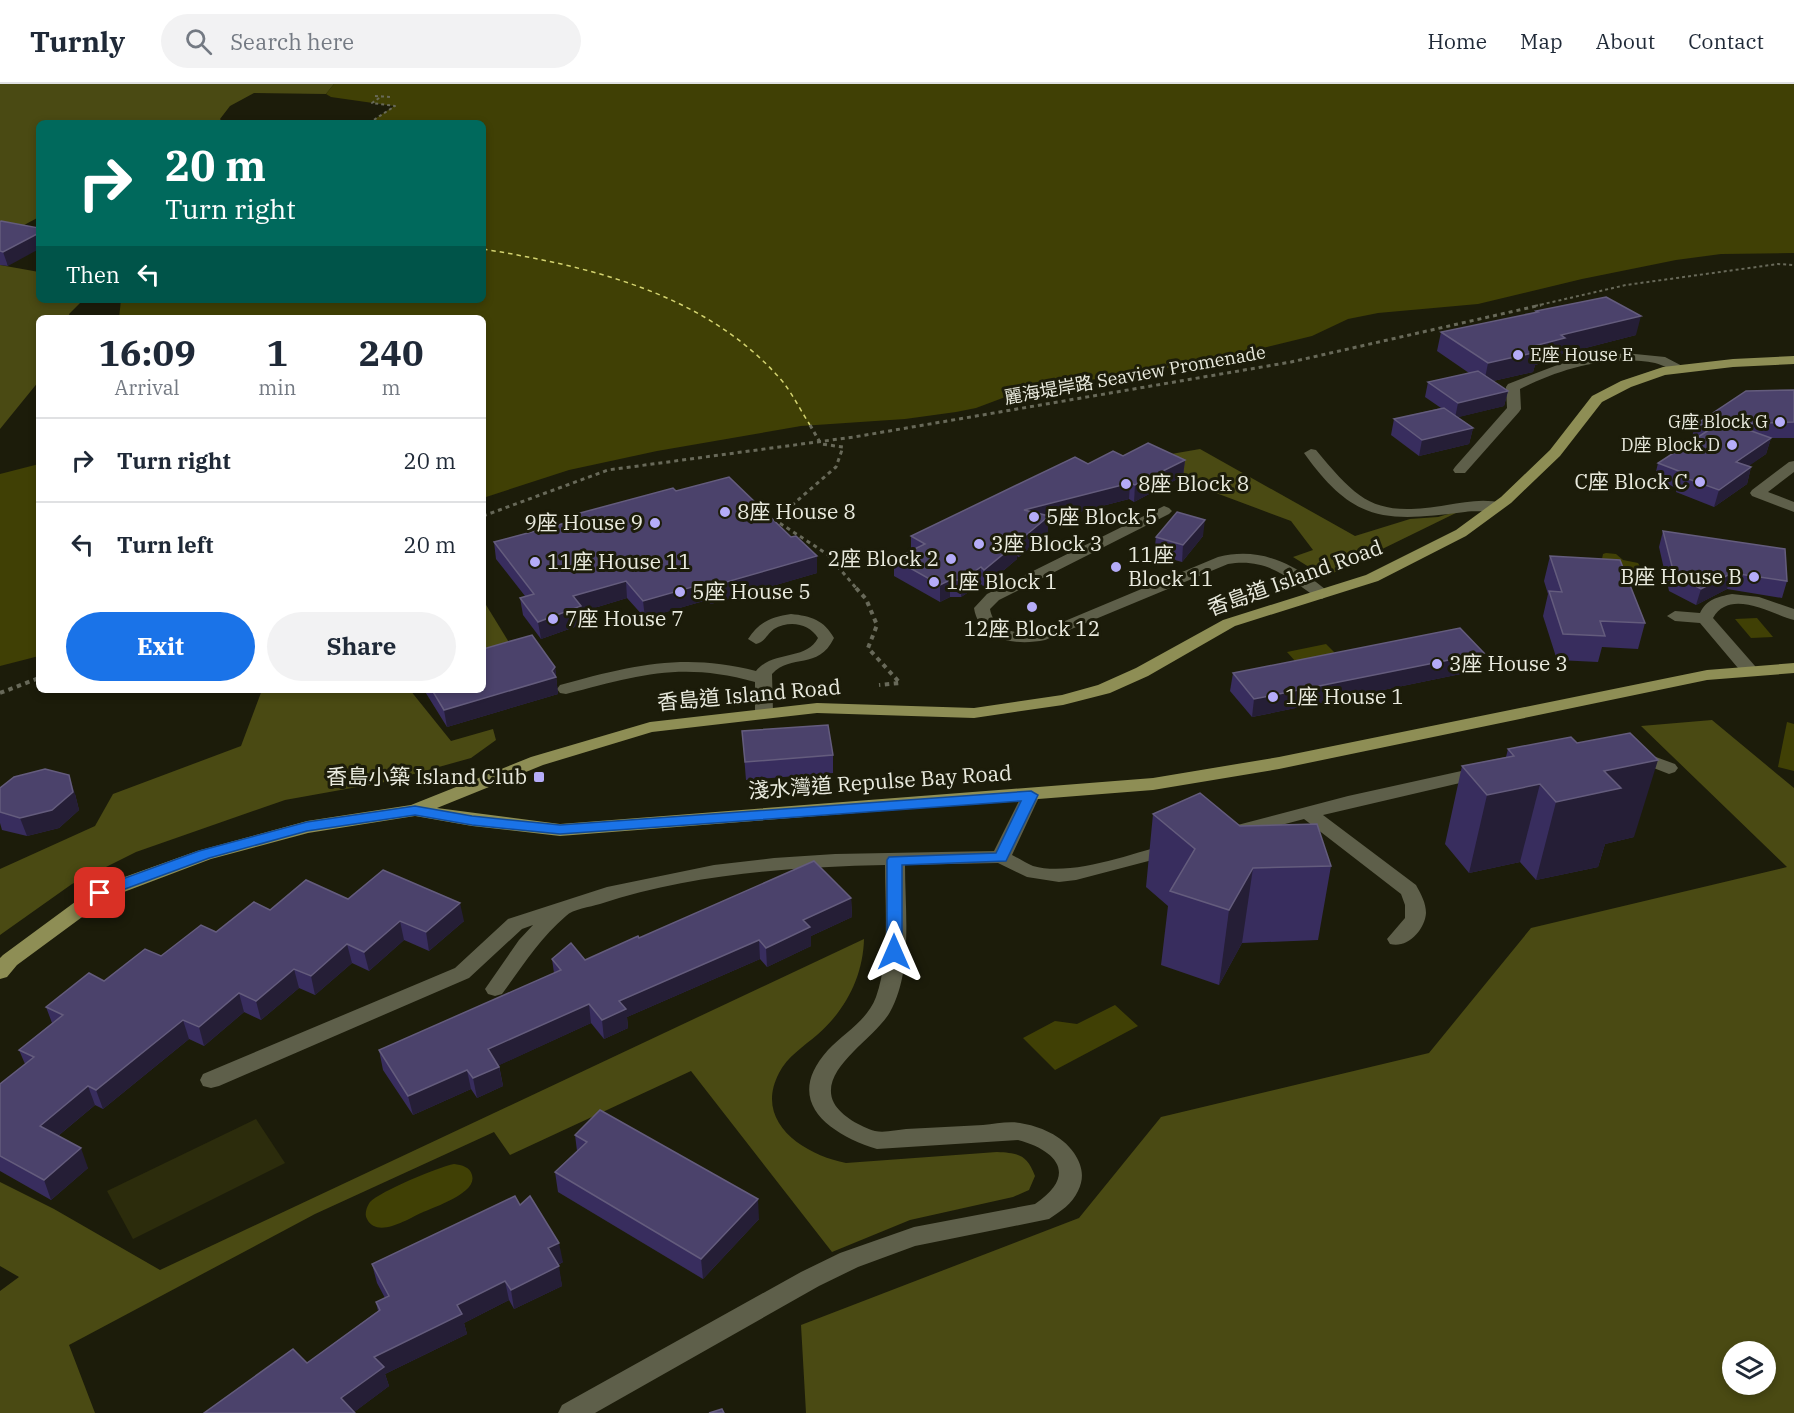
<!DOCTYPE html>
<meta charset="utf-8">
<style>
:root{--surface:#fff;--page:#f2f2f3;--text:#1f2937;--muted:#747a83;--line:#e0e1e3;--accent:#1a73e8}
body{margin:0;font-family:"IBM Plex Serif","Noto Sans TC",serif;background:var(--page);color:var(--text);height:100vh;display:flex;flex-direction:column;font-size:22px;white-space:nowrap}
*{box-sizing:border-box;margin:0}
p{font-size:20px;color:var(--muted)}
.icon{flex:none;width:33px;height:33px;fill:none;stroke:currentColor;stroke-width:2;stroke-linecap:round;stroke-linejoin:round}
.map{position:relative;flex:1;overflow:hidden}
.sheet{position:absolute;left:36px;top:231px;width:450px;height:378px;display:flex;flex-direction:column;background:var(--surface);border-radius:9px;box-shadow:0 3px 9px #0003}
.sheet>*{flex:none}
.hud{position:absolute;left:36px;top:36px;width:450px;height:183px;border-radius:9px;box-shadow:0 3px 9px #0003;background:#00695c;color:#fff;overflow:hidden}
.tools{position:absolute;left:1722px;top:1257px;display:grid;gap:12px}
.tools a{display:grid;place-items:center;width:54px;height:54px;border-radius:50%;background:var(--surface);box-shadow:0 3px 9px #0003;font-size:30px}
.pin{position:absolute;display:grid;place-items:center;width:51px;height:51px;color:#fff;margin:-26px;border-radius:12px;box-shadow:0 3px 9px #0006}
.me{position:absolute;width:66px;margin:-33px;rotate:0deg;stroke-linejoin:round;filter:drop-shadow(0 0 4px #0008)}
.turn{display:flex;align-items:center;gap:21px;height:126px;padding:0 30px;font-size:27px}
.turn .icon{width:78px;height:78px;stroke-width:2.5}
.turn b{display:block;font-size:42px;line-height:51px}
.then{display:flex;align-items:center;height:57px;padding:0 30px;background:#0003;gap:12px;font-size:22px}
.eta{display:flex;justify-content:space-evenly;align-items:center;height:102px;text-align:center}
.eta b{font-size:36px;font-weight:700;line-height:42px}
.button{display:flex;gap:12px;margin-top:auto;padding:12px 30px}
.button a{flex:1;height:69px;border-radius:36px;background:var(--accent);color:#fff;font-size:24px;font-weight:700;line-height:69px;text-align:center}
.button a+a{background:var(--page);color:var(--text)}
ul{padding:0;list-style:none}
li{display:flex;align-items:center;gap:18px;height:84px;padding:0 30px;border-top:2px solid var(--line)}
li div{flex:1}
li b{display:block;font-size:22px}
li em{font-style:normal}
header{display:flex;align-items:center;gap:36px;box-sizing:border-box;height:84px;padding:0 30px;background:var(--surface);border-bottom:2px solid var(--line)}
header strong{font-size:28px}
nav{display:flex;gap:33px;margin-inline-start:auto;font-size:21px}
.search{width:420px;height:54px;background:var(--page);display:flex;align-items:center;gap:15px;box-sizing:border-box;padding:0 21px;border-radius:33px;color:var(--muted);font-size:22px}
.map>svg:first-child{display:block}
</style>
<header>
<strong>Turnly</strong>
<div class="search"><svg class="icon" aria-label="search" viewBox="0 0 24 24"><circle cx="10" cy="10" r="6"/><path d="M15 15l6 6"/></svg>Search here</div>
<nav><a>Home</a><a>Map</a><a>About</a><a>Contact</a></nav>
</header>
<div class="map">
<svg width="1794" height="1329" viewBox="0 0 1794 1329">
<rect width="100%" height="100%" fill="#1c1c0a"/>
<!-- green -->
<polygon fill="#2c2c0c" points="256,1035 285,1079 133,1155 107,1107"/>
<!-- forest -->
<g fill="#4a4a13" fill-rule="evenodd">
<polygon points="0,0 334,0 326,10 254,9 230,22 220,35 223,39 39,39 39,133 0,154"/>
<polygon points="0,181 39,188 39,216 83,216 69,230 70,234 39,234 39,297 0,345"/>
<polygon points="1200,365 1355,452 1410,435 1438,433 1462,426 1325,493 1293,473 1313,466 1291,437 1208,406 1171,380 1154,373"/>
<polygon points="483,516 513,565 483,576"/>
<polygon points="262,606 410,606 451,657 493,645 496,656 471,674 385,698 285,716 136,768 72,800 0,851 0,785 95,742 113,710 241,662"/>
<path d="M1712,636L1794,704V1329H806L801,1241L1079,1134L1161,1033L1429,969L1531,844L1787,783L1641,642ZM1732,1268H1766V1300H1732Z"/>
<path d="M864,855C863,892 846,926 817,951C804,962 787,973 779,989C753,1039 805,1071 846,1079L997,1068C1019,1069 1027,1071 1035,1092L1029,1106L1013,1113L910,1136L832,1168L691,987L510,1071L494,1048L315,1130L69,1261L95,1329H0V1207L19,1193L0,1182V1098L54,1125L160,1186Z"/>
</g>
<!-- water -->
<g fill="#404005">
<polygon points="334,0 1794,0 1794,169 1721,170 1676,176 1582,195 1478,220 1378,229 1348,235 1312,252 1210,277 1107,294 1037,301 976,324 956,328 905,335 801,342 657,367 569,386 483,414 483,234 119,234 121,216 483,216 483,39 369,39 394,22 331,13 326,10"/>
<polygon points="39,380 39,572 0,582 0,390"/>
<polygon points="1606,469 1616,470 1623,476 1638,479 1641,484 1634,487 1639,500 1603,497 1593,475 1602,475 1603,470"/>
<polygon points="1757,534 1773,553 1751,554 1735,535"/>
<polygon points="1326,560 1336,570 1296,578 1287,568"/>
<polygon points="1787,638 1794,640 1794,687 1778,683"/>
<polygon points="1115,921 1138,942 1055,986 1023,954 1055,937 1077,940"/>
<path d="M454,1080C462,1081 470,1083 472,1091C478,1109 434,1123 421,1129C408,1135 377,1155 367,1135C364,1130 367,1122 370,1118C381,1107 438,1083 454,1080Z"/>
</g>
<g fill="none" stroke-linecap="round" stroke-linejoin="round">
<!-- ferry -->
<path stroke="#d3d370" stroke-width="1.5" stroke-dasharray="4.5 4" stroke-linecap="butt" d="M483,165C592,183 708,210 783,298C793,311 801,327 810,341"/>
<!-- path-far2 -->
<g stroke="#686959" stroke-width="2" stroke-dasharray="3 3" stroke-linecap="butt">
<polyline points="375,12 390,13"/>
<polyline points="369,39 395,22 372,19 382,12"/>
<polyline points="1535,222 1626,201 1778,180 1794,181"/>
</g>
<!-- path-far1 -->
<g stroke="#686959" stroke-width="3" stroke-dasharray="4 4" stroke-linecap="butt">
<polyline points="810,341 821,360 843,363 836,383 775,436 827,470 857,505"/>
<polyline points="483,432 608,386 854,353 1291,278 1541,221"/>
</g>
<!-- path -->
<g stroke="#686959" stroke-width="4" stroke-dasharray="4.5 4.5" stroke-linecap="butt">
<polyline points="856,504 866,515 877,541 868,564 900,599 879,601"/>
<polyline points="0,609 39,594"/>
</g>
<!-- minor -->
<g fill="#5e5f4a" fill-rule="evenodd">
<path d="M1625,269L1665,273L1688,285L1681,289C1672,287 1664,281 1655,279C1610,270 1560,285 1520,305L1521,325L1519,328L1465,389H1455L1453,386L1455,383L1507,324L1506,303L1508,300L1560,280Z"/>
<path d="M1311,365L1316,366C1360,419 1375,433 1447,421C1465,418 1484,414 1502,419L1505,422C1497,430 1476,426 1465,428C1385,438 1354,439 1304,369Z"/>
<polygon points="1794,377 1794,388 1768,408 1794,418 1794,428 1752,412 1750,409 1752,406 1789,378"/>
<path d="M1164,422L1169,424L1172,427L1169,430L999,516L990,525C994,549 1021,551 1041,547L1218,473C1254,464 1283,475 1312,495C1318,500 1325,504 1330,510L1322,515L1316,513C1286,492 1266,474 1228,480L1045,556C1017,562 979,557 974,524L987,510Z"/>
<path d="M1732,510L1759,513L1794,525V536C1771,530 1730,504 1713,534L1755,582L1758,586L1755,590H1743L1700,539L1675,537L1667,532L1675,527L1700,529C1707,515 1717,513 1732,510Z"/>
<path d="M791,530C811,532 824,536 834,554C818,587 791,569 772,590L773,628L770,632H758L755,628V598C680,577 637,592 566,610L560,609L557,605L560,601C629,582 684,568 756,587C773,566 806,577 818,554C809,539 789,536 774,545C767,550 765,558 756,560L748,555C759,538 771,533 791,530Z"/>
<polygon points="1634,665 1675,680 1678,684 1675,688 1669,690 1628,674 1625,670 1628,666"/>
<path d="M1484,682L1490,684L1493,688L1490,692L1323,731L1416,801C1421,810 1426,819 1426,829C1425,846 1407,865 1390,860L1387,855L1405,834V821L1401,810L1304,735L1233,754L1226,752L1223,748L1226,744L1348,712Z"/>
<path d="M1031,705L1038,707L1040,711L1012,771C1018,774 1026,779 1033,782C1072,793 1133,769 1172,759L1179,761L1182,765L1179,769L1076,796L1059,798L1027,793L998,779L905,781C905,827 913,887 890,928C875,955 817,986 834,1019C841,1032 861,1043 875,1047C884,1049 897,1046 906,1045C932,1044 958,1042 983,1041C995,1040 1008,1037 1020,1039C1039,1042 1062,1051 1074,1069C1082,1081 1085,1093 1078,1107C1072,1120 1061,1127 1049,1135L915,1162L858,1183L819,1202L595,1329H558L562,1321L801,1188L840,1169L914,1143L1035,1120C1077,1092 1059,1067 1018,1056L877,1065C829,1050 782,1017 828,966C845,948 867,937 876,913C890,874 885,822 885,781C790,783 691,790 600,820C590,823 573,825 566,832C540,854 522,883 502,910L495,912L488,910L485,905L519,856L533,841L522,845L469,894L219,1002L211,1004L203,1002L200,996L203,990L455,884L508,835L607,803L714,781L774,774L835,770L994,767L1024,707Z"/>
</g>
<!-- major -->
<polygon fill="#8e8e55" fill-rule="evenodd" points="1794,272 1794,280 1733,283 1665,291 1631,303 1602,318 1560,372 1511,419 1466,452 1378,497 1235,542 1148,592 1110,609 1063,621 974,634 817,629 652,648 543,681 437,724 560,740 1153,694 1279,673 1707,586 1794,579 1794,589 1707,596 1279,685 1153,706 560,752 472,742 415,732 308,749 211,775 108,814 17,881 7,893 0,895 0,874 3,871 94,804 197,767 307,737 411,721 531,673 650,638 817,619 974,624 1062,611 1098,601 1136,584 1223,536 1366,491 1456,446 1501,413 1550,366 1592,312 1621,297 1663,283 1733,275"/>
</g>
<!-- wall -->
<g fill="#382d5e">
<polygon points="0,138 8,182 0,181"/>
<polygon points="1536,227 1636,251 1562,270 1561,273 1535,281 1533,288 1493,297 1508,307 1504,322 1458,333 1473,344 1469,360 1419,372 1391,351 1394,335 1441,324 1425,313 1428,298 1469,289 1437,267 1441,248 1535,229"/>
<polygon points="1794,306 1794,354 1771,354 1766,370 1748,382 1751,383 1747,400 1714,423 1676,408 1677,404 1654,396 1658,379 1693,357 1691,357 1695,341"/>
<polygon points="1185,376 1183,392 1134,418 1129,415 1048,436 1048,449 1019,473 1017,472 1017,475 984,503 981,500 961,513 950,513 940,518 894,492 894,475 911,467 911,452 1088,380"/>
<polygon points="676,407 817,489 711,520 707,516 645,534 627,514 581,528 583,540 541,555 523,531 520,514 525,512 496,475 494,458 570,437 569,432"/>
<polygon points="1663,447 1787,497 1782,514 1727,505 1696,521 1669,507 1659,463"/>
<polygon points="1203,452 1182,478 1154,470 1156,453"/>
<polygon points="1550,472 1645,539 1638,565 1602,563 1598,578 1557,576 1543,532 1548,510 1544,497"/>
<polygon points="1484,569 1480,586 1252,633 1230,607 1233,589"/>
<polygon points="555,583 558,610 447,643 424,606 483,606"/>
<polygon points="742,647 833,671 833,689 746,696"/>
<polygon points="1508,665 1634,753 1605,760 1598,783 1536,796 1520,778 1469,789 1445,760 1462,682 1506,673"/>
<polygon points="0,704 75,710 79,726 59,744 27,752 2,746 0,739"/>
<polygon points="1153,730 1240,742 1331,782 1318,856 1242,859 1219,901 1161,881 1168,822 1146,803"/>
<polygon points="851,814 852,833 811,852 811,862 767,883 760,875 627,933 628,944 604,955 591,939 499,981 503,1002 477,1014 471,1005 413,1031 383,986 379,966 554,889 552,875 585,876 639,854"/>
<polygon points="348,815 464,837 429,867 404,856 369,887 352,879 315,911 299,904 261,936 244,928 204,962 189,955 103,1025 95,1021 58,1052 88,1084 51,1116 0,1087 0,1000 25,980 19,966 52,939 46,923 270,826"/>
<polygon points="575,1051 759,1135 703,1195 558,1108 555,1088 577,1067"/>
<polygon points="520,1121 563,1178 558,1181 562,1202 514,1225 509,1216 464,1239 467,1250 385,1290 389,1302 354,1328 307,1279 378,1227 376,1218 385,1214 377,1199 372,1180"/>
</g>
<!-- shaded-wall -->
<g fill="#251e36">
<polygon points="39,149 39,165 8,182 3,168"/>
<polygon points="1641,232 1636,251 1562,270 1561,273 1535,281 1533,288 1484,299 1488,279 1561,251"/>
<polygon points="1508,307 1504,322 1455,334 1458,319"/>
<polygon points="1473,344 1469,360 1419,372 1422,356"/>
<polygon points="1771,354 1766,370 1732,394 1736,378"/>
<polygon points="1185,376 1183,392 1134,418 1135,401"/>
<polygon points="1751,383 1747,400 1714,423 1719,406"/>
<polygon points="1130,399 1129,415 1048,436 1048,449 1019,473 1024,426"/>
<polygon points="1205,436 1203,452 1182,478 1183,461"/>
<polygon points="1018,458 1017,475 984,503 984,486"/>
<polygon points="817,472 817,489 711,520 709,503"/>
<polygon points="981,483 981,500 961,513 962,496"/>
<polygon points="1732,489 1727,505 1696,521 1701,505"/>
<polygon points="950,496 950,513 940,518 940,501"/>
<polygon points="626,497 627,514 581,528 583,540 541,555 538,538 573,512"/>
<polygon points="706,499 707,516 645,534 643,517"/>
<polygon points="1484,569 1480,586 1252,633 1254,615"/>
<polygon points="555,583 558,610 447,643 444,626 552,587"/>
<polygon points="1658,676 1634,753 1605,760 1598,783 1536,796 1556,718 1604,687"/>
<polygon points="69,691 75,710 79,726 59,744 27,752 20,734"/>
<polygon points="1540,700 1520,778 1469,789 1487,711"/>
<polygon points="1253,784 1242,859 1219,901 1229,826"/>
<polygon points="851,814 852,833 811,852 811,862 767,883 766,864 803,836"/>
<polygon points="460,819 464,837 429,867 426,848"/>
<polygon points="400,837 404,856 369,887 364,868"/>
<polygon points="759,856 760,875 627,933 628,944 604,955 602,936 619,917"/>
<polygon points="347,860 352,879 315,911 311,892"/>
<polygon points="294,885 299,904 261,936 256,917"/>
<polygon points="239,909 244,928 204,962 199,943"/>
<polygon points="589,920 591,939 491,985 488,965"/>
<polygon points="183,936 189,955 103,1025 96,1006"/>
<polygon points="499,983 503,1002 477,1014 473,994"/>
<polygon points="467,986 471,1005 413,1031 408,1012"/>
<polygon points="88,1002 95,1021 47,1061 40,1042"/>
<polygon points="81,1064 88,1084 51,1116 44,1096"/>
<polygon points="758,1115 759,1135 703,1195 701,1175"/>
<polygon points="559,1159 563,1178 551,1184 548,1164"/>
<polygon points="559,1182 562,1202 514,1225 511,1206"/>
<polygon points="505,1197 509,1216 464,1239 467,1250 385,1290 389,1302 353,1329 341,1314 374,1273 457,1221"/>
</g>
<!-- building -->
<g fill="#4b426b" stroke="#645c7d" stroke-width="1.5">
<polygon points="1,137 39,144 39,149 3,168 0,167 0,138"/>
<polygon points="1606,213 1641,232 1561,251 1565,254 1530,263 1537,268 1488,279 1441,248 1538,228 1536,227"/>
<polygon points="1478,287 1508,307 1458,319 1428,298"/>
<polygon points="1794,306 1794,338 1732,340 1771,354 1736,378 1751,383 1719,406 1680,392 1684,389 1658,379 1718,340 1695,341 1746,307"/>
<polygon points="1444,324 1473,344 1422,356 1394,335"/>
<polygon points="1148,359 1185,376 1135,401 1130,399 1024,426 1049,432 1020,456 1014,454 1018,458 984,486 981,483 962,496 950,496 940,501 894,475 925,460 911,452 1075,373 1088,380 1113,367 1123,372"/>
<polygon points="729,393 791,453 796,452 817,472 709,503 706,499 643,517 626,497 573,512 581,522 538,538 520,514 534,510 494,458 573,437 569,432 673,404 676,407"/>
<polygon points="1177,428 1205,436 1183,461 1156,453"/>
<polygon points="1663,447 1785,465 1787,497 1732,489 1701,505 1674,490"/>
<polygon points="1550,472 1620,476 1645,539 1600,537 1605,552 1563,550 1549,507 1562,508"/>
<polygon points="1460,544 1484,569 1254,615 1233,589"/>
<polygon points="532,551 555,583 552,587 556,593 444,626 432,606 483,606 483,565"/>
<polygon points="828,641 833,671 745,678 742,647"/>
<polygon points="1630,649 1658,676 1604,687 1621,704 1556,718 1540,700 1487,711 1462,682 1514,672 1508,665 1571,653 1577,659"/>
<polygon points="45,685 69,691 73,708 52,726 20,734 0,728 0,704 14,693"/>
<polygon points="1200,709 1240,742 1317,740 1331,782 1253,784 1229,826 1170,807 1195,765 1153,730"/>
<polygon points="814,777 851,814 803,836 810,843 766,864 759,856 619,917 626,925 602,936 589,920 488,965 499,983 473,994 467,986 408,1012 379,966 561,886 552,875 571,859 585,876 638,852 639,854"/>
<polygon points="383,786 460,819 426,848 400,837 364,868 347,860 311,892 294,885 256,917 239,909 199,943 183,936 96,1006 88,1002 40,1042 81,1064 44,1096 0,1072 0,1000 34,973 19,966 63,931 46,923 89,889 104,897 145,865 161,872 201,841 216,848 254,818 270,826 306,796 348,815"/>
<polygon points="600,1026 758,1115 701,1175 555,1088 587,1058 575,1051"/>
<polygon points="515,1112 520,1121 530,1112 559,1159 548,1164 559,1182 511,1206 505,1197 457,1221 462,1230 374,1273 384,1283 341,1314 355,1329 204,1329 293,1265 307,1279 380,1226 376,1218 389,1212 372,1180"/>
<polygon points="722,1325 724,1329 709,1329"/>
</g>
<!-- route -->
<polygon fill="#1a73e8" stroke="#114b97" stroke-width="1.5" points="1031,707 1038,711 1006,777 902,781 902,868 900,872 889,872 887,868 887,776 889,773 996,769 1021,717 560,750 472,741 415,731 307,747 209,774 106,812 100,814 93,809 95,805 199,767 307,738 415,722 472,732 560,741"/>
<!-- markers -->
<g fill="#b5acf8" stroke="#1c1c0a" stroke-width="2">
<circle cx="1518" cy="271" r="6"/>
<circle cx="1780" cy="338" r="6"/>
<circle cx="1732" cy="361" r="6"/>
<circle cx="1700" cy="398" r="6"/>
<circle cx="1126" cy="400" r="6"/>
<circle cx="725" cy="428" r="6"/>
<circle cx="1034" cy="433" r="6"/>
<circle cx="655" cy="439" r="6"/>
<circle cx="979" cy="460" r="6"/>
<circle cx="951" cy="475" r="6"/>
<circle cx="535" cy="478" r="6"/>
<circle cx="1116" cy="483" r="6"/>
<circle cx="1754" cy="493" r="6"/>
<circle cx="934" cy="498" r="6"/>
<circle cx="680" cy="508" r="6"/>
<circle cx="1032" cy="523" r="6"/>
<circle cx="553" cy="535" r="6"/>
<circle cx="1437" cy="580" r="6"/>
<circle cx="1273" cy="613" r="6"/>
<rect x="533" y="687" width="12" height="12" rx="3"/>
</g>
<g text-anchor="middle" stroke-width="6" stroke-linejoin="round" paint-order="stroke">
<!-- far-poi labels -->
<g font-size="18" fill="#e9eade" stroke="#1c1c0a" text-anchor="end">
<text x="1530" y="277" text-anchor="start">E座 House E</text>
<text x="1768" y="344">G座 Block G</text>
<text x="1720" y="367">D座 Block D</text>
</g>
<!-- far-street labels -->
<g font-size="18" fill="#e9eade" stroke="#1c1c0a">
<text transform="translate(1135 291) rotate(-10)" y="6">麗海堤岸路 Seaview Promenade</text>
</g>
<!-- poi labels -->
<g font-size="21" fill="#e9eade" stroke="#1c1c0a" text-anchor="start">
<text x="1688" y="405" text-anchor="end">C座 Block C</text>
<text x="1138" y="407">8座 Block 8</text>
<text x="737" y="435">8座 House 8</text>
<text x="1046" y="440">5座 Block 5</text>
<text x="643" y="446" text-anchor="end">9座 House 9</text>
<text x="991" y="467">3座 Block 3</text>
<text x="1128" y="478">11座<tspan x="1128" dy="24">Block 11</tspan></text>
<text x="939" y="482" text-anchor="end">2座 Block 2</text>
<text x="547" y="485">11座 House 11</text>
<text x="1742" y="500" text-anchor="end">B座 House B</text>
<text x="946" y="505">1座 Block 1</text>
<text x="692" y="515">5座 House 5</text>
<text x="565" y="542">7座 House 7</text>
<text x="1032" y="552" text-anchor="middle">12座 Block 12</text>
<text x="1449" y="587">3座 House 3</text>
<text x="1285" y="620">1座 House 1</text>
<text x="527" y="700" text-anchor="end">香島小築 Island Club</text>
</g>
<!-- street labels -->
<g font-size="21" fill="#e9eade" stroke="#1c1c0a">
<text transform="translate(1295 494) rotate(-20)" y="7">香島道 Island Road</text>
<text transform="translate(749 611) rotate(-5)" y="7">香島道 Island Road</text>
<text transform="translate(880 698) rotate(-4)" y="7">淺水灣道 Repulse Bay Road</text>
</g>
</g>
</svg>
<div class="tools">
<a><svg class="icon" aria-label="layers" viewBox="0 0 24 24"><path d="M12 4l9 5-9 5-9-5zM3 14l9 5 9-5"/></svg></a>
</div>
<div class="pin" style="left:100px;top:809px;background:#d93025"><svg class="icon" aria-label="arrive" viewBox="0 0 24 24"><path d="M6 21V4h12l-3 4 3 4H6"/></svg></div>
<svg class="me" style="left:894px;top:868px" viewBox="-20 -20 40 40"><path d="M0-17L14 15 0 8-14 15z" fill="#1a73e8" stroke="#fff" stroke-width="4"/></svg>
<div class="hud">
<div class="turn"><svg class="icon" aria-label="right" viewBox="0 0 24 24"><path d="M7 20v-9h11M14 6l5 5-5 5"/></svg><div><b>20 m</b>Turn right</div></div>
<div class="then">Then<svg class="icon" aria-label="left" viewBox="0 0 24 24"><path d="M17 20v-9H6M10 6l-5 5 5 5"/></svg></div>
</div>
<section class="sheet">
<div class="eta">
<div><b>16:09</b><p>Arrival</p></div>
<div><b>1</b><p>min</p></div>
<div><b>240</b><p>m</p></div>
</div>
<ul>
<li><svg class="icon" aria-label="right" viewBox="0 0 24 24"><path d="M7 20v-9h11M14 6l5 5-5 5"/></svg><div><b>Turn right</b></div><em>20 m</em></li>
<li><svg class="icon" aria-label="left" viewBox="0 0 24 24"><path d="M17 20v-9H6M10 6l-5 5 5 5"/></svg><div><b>Turn left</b></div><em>20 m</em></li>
</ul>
<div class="button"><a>Exit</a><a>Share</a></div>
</section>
</div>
